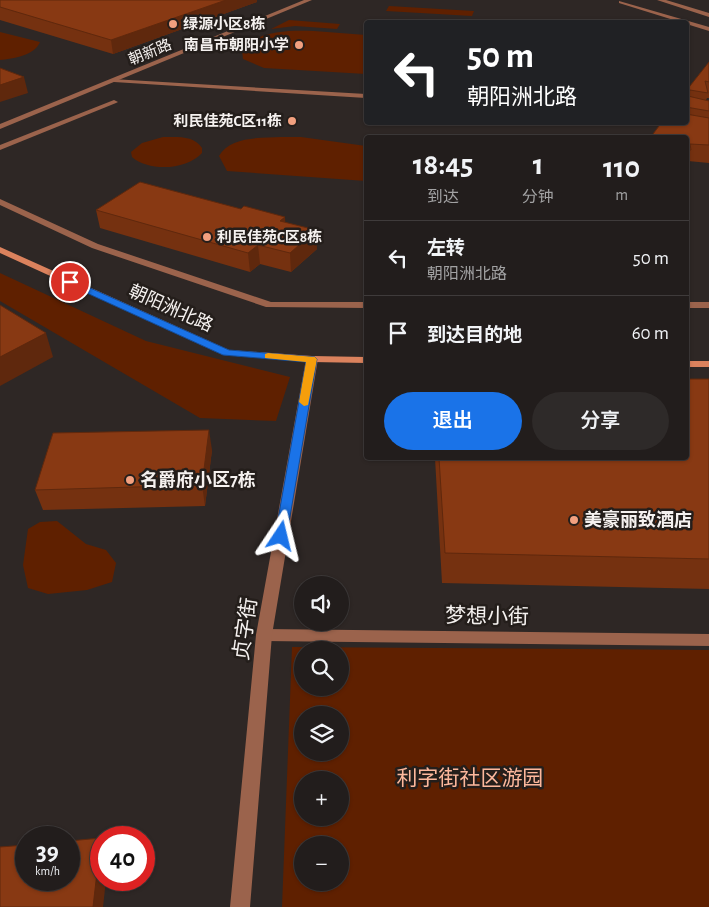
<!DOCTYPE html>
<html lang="zh">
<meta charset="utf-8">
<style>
:root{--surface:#221d1c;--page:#2e2a29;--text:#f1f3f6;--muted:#a2a2a3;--line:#3f3b3b;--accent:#1a73e8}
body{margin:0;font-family:"Alegreya Sans","Noto Sans SC",sans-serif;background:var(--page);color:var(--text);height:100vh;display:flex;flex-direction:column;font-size:19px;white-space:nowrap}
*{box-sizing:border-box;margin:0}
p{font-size:16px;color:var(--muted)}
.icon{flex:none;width:28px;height:28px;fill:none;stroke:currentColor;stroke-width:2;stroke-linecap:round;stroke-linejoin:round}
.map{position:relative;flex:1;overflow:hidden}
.side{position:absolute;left:364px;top:135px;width:325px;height:325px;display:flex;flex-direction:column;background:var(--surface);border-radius:5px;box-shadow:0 1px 4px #0004,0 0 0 1px var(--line)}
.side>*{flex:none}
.banner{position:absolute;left:364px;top:20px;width:325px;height:105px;border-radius:5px;box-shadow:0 1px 4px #0004,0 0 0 1px var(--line);background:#202124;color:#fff;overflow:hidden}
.tools{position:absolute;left:294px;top:576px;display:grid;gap:10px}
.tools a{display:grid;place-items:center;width:55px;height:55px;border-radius:50%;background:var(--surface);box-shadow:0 1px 4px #0004,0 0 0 1px var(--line);font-size:25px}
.speed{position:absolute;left:15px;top:826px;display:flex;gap:10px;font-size:25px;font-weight:700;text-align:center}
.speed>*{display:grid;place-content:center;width:65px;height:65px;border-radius:50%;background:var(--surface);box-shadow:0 1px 4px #0004,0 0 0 1px var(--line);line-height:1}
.speed small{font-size:12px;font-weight:400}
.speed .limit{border:8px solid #d22;background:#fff;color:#111}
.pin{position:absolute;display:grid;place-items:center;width:42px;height:42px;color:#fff;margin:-21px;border:2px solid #fff;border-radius:50%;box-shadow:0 1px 5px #0007}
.me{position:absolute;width:55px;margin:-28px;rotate:10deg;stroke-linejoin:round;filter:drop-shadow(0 0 4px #0008)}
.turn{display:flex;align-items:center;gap:18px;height:105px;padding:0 20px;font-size:22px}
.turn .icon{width:65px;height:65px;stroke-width:2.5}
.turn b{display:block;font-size:35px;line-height:42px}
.eta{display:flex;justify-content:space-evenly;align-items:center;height:85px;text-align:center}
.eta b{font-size:30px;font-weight:600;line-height:35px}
.button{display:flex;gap:10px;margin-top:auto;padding:10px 20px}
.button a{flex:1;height:58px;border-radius:30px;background:var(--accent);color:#fff;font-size:20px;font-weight:600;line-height:58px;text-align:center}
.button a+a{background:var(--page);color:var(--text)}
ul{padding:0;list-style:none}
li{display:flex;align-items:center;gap:15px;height:75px;padding:0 20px;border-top:1px solid var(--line)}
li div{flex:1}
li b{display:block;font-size:19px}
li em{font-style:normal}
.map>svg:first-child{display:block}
</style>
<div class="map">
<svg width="709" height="907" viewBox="0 0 709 907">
<rect width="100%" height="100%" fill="#2e2725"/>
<!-- green -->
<g fill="#5f2000" fill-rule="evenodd">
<polygon points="389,6 474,11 472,16 386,11"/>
<polygon points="289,20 340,24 337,29 295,26 271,29"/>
<path d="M314,31L366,35V74L264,68L243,59L242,50C257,30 291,30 314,31Z"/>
<path d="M0,32L40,42C35,55 13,59 0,60Z"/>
<path d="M163,137C177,137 194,135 202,148V153C187,170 149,172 132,157L131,152L142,143Z"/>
<path d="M281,137H301L366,146V181L227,171L219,156C230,136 261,138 281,137Z"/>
<polygon points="0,273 146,341 290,377 276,421 200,418 0,301"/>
<polygon points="57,521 86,544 106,550 116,563 112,582 87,590 48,594 28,588 23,565 28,529 40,522"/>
<path d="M292,647L709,650V907H282ZM302,650H340V688H302ZM302,715H340V752H302ZM302,780H340V818H302ZM302,845H340V882H302Z"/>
</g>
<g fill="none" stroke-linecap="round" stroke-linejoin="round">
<!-- minor -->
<g fill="#9b634c" fill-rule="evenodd">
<polygon points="619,1 709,27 709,31 619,3"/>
<polygon points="112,79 366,94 366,98 114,82 112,81"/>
<polygon points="114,100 118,102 116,103 0,150 0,145"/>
<polygon points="644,122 664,122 709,130 709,134"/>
<polygon points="0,199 98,244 271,302 366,302 366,308 266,307 92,248 0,205"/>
<rect x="686" y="302" width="23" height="6"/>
<polygon points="264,629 709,634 709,646 264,641 259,640 256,635 259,630"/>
</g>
<!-- tertiary -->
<g fill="#9b634c" fill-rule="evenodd">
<polygon points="304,0 312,0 0,129 0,124"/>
<polygon points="657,0 666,0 709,13 709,17"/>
<polygon points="312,356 318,359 272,635 250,907 230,907 256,635 306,359"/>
</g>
<!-- secondary -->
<g fill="#db825d" fill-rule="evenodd">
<polygon points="0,247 229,350 312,356 366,357 366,363 312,362 223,355 0,253"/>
<rect x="686" y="361" width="23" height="6"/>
</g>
</g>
<!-- wall -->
<g fill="#753110">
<polygon points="0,0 257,2 113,54 0,20"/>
<polygon points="709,62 709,98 707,98 706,100 709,101 709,163 688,161 686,167 686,91"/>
<polygon points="96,210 285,222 317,249 291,272 260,264 250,272 100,228"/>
<polygon points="709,379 709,589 442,583 435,458 686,458"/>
<polygon points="212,450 205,506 43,510 35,490"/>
</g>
<!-- shaded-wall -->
<g fill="#5f280d">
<polygon points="226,0 257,0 257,2 113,54 111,40"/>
<polygon points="24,77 28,93 0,102 0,85"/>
<polygon points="285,217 286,235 280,221"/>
<polygon points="316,230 317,249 291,272 290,253"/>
<polygon points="258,245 260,264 250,272 248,253"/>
<polygon points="46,333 53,357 0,386 0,357"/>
<polygon points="209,430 212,450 205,506 202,485"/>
<polygon points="101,838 101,880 106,880 103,907 93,907"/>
</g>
<!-- building -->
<g fill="#883913" stroke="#5f280d">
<polygon points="0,0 226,0 111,40 0,7"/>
<polygon points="709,62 709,82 705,81 708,93 690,90 688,96 709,101 709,111 686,107 686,91"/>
<polygon points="0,68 24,77 0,85"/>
<polygon points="686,114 709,118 709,145 690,144 691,150 686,150 686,138 650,138 662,122 686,122"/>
<polygon points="140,182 241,209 244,206 285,217 280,221 316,230 290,253 258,245 248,253 96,210"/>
<polygon points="0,305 46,333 0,357"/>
<polygon points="686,379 709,379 709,559 445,553 439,458 686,458"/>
<polygon points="209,430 202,485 35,490 53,433"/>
<polygon points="101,838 93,907 0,907 0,847 26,845 26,880 69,880 69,841"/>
</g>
<!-- route -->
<polygon fill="#1a73e8" stroke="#114b97" points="70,279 229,350 315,357 317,359 286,540 277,540 275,536 306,362 223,355 67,284 65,282"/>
<!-- slow -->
<polygon fill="#f59e0b" points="268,353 315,357 317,359 308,405 304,406 299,402 306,362 265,358 265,354"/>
<!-- markers -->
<g fill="#f2a07f" stroke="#241e1b" stroke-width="2">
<circle cx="173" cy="24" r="5"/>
<circle cx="299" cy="45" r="5"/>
<circle cx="292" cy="121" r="5"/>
<circle cx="207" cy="237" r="5"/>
<circle cx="130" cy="480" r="5"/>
<circle cx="574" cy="520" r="5"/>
</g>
<g text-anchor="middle" stroke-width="5" stroke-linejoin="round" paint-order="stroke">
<!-- far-poi labels -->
<g font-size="15" font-weight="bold" fill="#f5f1ef" stroke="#241e1b" text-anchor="start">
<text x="183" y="29">绿源小区8栋</text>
<text x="289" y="50" text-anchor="end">南昌市朝阳小学</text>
<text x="282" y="126" text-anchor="end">利民佳苑C区11栋</text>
<text x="217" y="242">利民佳苑C区8栋</text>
</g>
<!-- far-street labels -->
<g font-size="15" fill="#f5f1ef" stroke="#241e1b">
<text transform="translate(150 52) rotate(-22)" y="5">朝新路</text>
</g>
<!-- street labels -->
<g font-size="18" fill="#f5f1ef" stroke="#241e1b">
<text transform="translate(171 308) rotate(24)" y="6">朝阳洲北路</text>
</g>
<!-- poi labels -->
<g font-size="18" font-weight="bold" fill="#f5f1ef" stroke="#241e1b" text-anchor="start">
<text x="140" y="486">名爵府小区7栋</text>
<text x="584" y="526">美豪丽致酒店</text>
</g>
<!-- near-street labels -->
<g font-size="21" fill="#f5f1ef" stroke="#241e1b">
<text transform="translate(487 616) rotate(1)" y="7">梦想小街</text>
<text transform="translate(245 629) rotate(-82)" y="7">贞字街</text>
</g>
<!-- near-park labels -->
<g font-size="21" fill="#fdb89c" stroke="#241e1b">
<text x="470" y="785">利字街社区游园</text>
</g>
</g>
</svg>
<div class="tools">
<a><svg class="icon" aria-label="sound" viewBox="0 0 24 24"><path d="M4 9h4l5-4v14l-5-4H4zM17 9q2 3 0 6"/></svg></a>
<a><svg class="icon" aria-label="search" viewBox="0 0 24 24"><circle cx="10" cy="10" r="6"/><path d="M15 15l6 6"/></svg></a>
<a><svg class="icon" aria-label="layers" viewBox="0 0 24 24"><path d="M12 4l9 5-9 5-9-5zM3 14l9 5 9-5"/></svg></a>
<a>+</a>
<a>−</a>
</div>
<div class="speed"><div>39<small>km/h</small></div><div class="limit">40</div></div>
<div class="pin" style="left:70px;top:282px;background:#d93025"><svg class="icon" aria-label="arrive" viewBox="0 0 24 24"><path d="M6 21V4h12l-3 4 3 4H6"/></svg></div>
<svg class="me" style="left:281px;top:536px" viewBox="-20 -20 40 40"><path d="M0-17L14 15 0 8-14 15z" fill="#1a73e8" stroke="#fff" stroke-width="4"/></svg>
<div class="banner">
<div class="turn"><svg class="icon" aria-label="left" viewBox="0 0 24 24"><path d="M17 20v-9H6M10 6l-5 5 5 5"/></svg><div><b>50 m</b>朝阳洲北路</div></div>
</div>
<section class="side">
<div class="eta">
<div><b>18:45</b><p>到达</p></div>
<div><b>1</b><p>分钟</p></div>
<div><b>110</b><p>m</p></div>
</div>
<ul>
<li><svg class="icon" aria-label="left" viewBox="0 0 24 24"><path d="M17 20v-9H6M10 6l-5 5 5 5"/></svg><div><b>左转</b><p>朝阳洲北路</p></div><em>50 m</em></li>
<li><svg class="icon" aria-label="arrive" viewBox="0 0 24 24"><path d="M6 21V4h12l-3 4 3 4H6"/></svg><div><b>到达目的地</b></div><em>60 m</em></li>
</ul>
<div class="button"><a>退出</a><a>分享</a></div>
</section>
</div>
